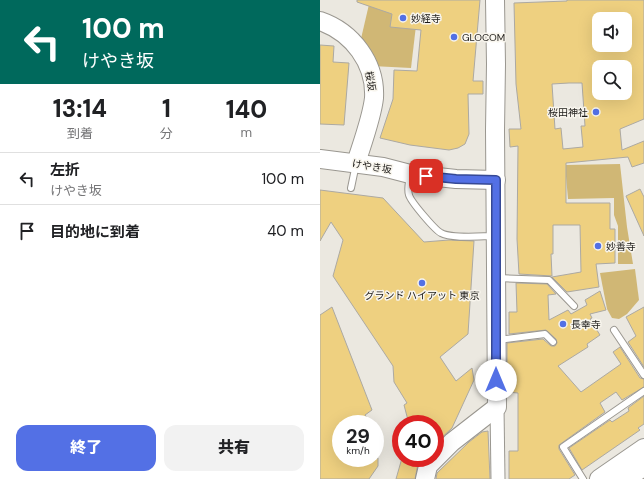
<!DOCTYPE html>
<html lang="ja">
<meta charset="utf-8">
<style>
:root{--surface:#fff;--page:#f2f2f2;--text:#202124;--muted:#757577;--line:#e0e0e0;--accent:#5370e5}
body{margin:0;font-family:"DM Sans","Noto Sans JP",sans-serif;background:var(--page);color:var(--text);height:100vh;display:flex;flex-direction:column;font-size:15px;white-space:nowrap}
*{box-sizing:border-box;margin:0}
p{font-size:13px;color:var(--muted)}
.icon{flex:none;width:22px;height:22px;fill:none;stroke:currentColor;stroke-width:2;stroke-linecap:round;stroke-linejoin:round}
.map{position:relative;flex:1;overflow:hidden}
.side{display:flex;flex-direction:column;background:var(--surface);width:320px}
.side>*{flex:none}
.top-card{background:#00695c;color:#fff;overflow:hidden}
.tools{position:absolute;left:272px;top:12px;display:grid;gap:8px}
.tools a{display:grid;place-items:center;width:40px;height:40px;border-radius:8px;background:var(--surface);box-shadow:0 4px 16px #0002;font-size:20px}
.speed{position:absolute;left:12px;top:415px;display:flex;gap:8px;font-size:20px;font-weight:700;text-align:center}
.speed>*{display:grid;place-content:center;width:52px;height:52px;border-radius:50%;background:var(--surface);box-shadow:0 4px 16px #0002;line-height:1}
.speed small{font-size:10px;font-weight:400}
.speed .limit{border:6px solid #d22;background:#fff;color:#111}
.pin{position:absolute;display:grid;place-items:center;width:34px;height:34px;color:#fff;margin:-17px;border-radius:8px;box-shadow:0 2px 6px #0006}
.me{position:absolute;width:44px;margin:-22px;rotate:0deg;stroke-linejoin:round;filter:drop-shadow(0 0 3px #0008)}
.turn{display:flex;align-items:center;gap:14px;height:84px;padding:0 16px;font-size:18px}
.turn .icon{width:52px;height:52px;stroke-width:2.5}
.turn b{display:block;font-size:28px;line-height:34px}
.eta{display:flex;justify-content:space-evenly;align-items:center;height:68px;text-align:center}
.eta b{font-size:24px;font-weight:800;line-height:28px}
.primary-button{display:flex;gap:8px;margin-top:auto;padding:8px 16px}
.primary-button a{flex:1;height:46px;border-radius:12px;background:var(--accent);color:#fff;font-size:16px;font-weight:800;line-height:46px;text-align:center}
.primary-button a+a{background:var(--page);color:var(--text)}
ul{padding:0;list-style:none}
li{display:flex;align-items:center;gap:12px;height:52px;padding:0 16px;border-top:1px solid var(--line)}
li div{flex:1}
li b{display:block;font-size:15px}
li em{font-style:normal}
main{display:flex;flex:1;min-height:0}
.map>svg:first-child{display:block}
</style>
<main>
<section class="side">
<div class="top-card">
<div class="turn"><svg class="icon" aria-label="left" viewBox="0 0 24 24"><path d="M17 20v-9H6M10 6l-5 5 5 5"/></svg><div><b>100 m</b>けやき坂</div></div>
</div>
<div class="eta">
<div><b>13:14</b><p>到着</p></div>
<div><b>1</b><p>分</p></div>
<div><b>140</b><p>m</p></div>
</div>
<ul>
<li><svg class="icon" aria-label="left" viewBox="0 0 24 24"><path d="M17 20v-9H6M10 6l-5 5 5 5"/></svg><div><b>左折</b><p>けやき坂</p></div><em>100 m</em></li>
<li><svg class="icon" aria-label="arrive" viewBox="0 0 24 24"><path d="M6 21V4h12l-3 4 3 4H6"/></svg><div><b>目的地に到着</b></div><em>40 m</em></li>
</ul>
<div class="primary-button"><a>終了</a><a>共有</a></div>
</section>
<div class="map">
<svg width="324" height="479" viewBox="0 0 324 479">
<rect width="100%" height="100%" fill="#ebe8e0"/>
<!-- green -->
<g fill="#d0b775">
<polygon points="50,0 99,0 91,68 52,66 40,43"/>
<polygon points="300,164 307,227 313,264 298,264 298,226 294,215 294,198 248,199 245,165"/>
<polygon points="315,269 319,300 307,314 299,319 292,318 287,309 280,273"/>
</g>
<!-- building -->
<g fill="#eed080" stroke="#aca9a2" fill-rule="evenodd">
<polygon points="37,0 160,0 153,81 163,81 163,94 148,94 149,134 145,144 138,148 129,150 90,145 60,138 73,99 74,70 97,71 101,30 70,27 72,14 37,2"/>
<path d="M247,0H324V119L300,129L302,150L324,141V163L312,167L308,157L246,163V203H290V229H295V263L276,264L279,287L247,292L232,277L261,272L260,225H233V254H231L232,276L199,274L197,239L198,146L190,147L189,129H201L196,84L194,3L247,1ZM279,19H305V45H279ZM279,67H305V93H279ZM249,83H262L265,126H261L263,147L243,149L241,128L235,129L232,84Z"/>
<polygon points="0,45 14,46 13,62 29,63 24,125 0,124"/>
<polygon points="320,189 324,197 324,236 306,196"/>
<polygon points="0,190 63,198 104,242 129,240 154,241 148,334 120,357 136,381 152,368 154,380 132,428 115,444 115,424 89,424 84,405 87,403 74,382 73,366 13,276 23,240 11,222 0,241"/>
<polygon points="196,283 227,284 236,294 228,295 229,320 248,310 251,314 267,305 265,300 280,291 286,310 270,314 272,318 270,319 280,335 267,344 268,347 238,366 261,392 301,364 293,352 300,347 320,378 324,379 324,387 302,400 296,392 280,403 285,412 239,445 239,449 255,475 249,479 189,479 189,451 198,451 198,393 187,392 187,343 223,339 231,346 235,346 237,343 236,339 226,330 189,334 189,312 197,312"/>
<polygon points="12,307 52,410 45,415 51,424 21,424 21,458 58,458 58,466 49,479 0,479 0,315"/>
<polygon points="324,307 324,367 308,342 316,336 306,317"/>
<polygon points="324,396 324,424 318,428 320,430 262,470 249,448 290,420 292,422 309,411 308,408"/>
<polygon points="168,431 170,479 116,479 117,473 149,442 162,432"/>
<polygon points="82,458 101,458 98,464 95,479 76,479"/>
</g>
<g fill="none" stroke-linecap="round" stroke-linejoin="round">
<defs>
<g id="lane">
<path d="M90,176C89,183 87,189 89,195C91,202 115,230 121,233C131,239 162,236 174,236"/>
<polyline points="31,188 36,164"/>
<polyline points="178,278 229,280 254,306"/>
<polyline points="294,330 324,375"/>
<polyline points="178,340 225,334 233,342"/>
<polyline points="263,479 243,447 324,391"/>
</g>
<polyline id="street" points="177,407 178,479"/>
<g id="secondary">
<path d="M0,21C32,32 56,63 54,98C52,117 42,144 36,163"/>
<polyline points="0,159 63,167 90,174 136,179 176,180"/>
<polyline points="105,479 108,466 132,442 177,407 175,130 176,64 175,0"/>
<polyline points="279,479 324,448"/>
</g>
<polyline id="highway" points="303,479 324,464"/>
</defs>
<!-- lane casing -->
<use href="#lane" stroke="#9a9790" stroke-width="8"/>
<!-- street casing -->
<use href="#street" stroke="#9a9790" stroke-width="15"/>
<!-- secondary casing -->
<use href="#secondary" stroke="#9a9790" stroke-width="20"/>
<!-- highway casing -->
<use href="#highway" stroke="#9a9790" stroke-width="24"/>
<!-- lane -->
<use href="#lane" stroke="#fff" stroke-width="6"/>
<!-- street -->
<use href="#street" stroke="#fff" stroke-width="13"/>
<!-- secondary -->
<use href="#secondary" stroke="#fff" stroke-width="18"/>
<!-- highway -->
<use href="#highway" stroke="#fff" stroke-width="22"/>
</g>
<g fill="none" stroke-linecap="round" stroke-linejoin="round">
<defs>
<polyline id="route" points="106,176 136,179 176,180 176,380"/>
</defs>
<!-- route casing -->
<use href="#route" stroke="#364995" stroke-width="10"/>
<!-- route -->
<use href="#route" stroke="#5370e5" stroke-width="7"/>
</g>
<!-- markers -->
<g fill="#5370e5" stroke="#f8f5ed" stroke-width="1.5">
<circle cx="83" cy="18" r="4"/>
<circle cx="134" cy="37" r="4"/>
<circle cx="276" cy="112" r="4"/>
<circle cx="278" cy="246" r="4"/>
<circle cx="102" cy="283" r="4"/>
<circle cx="243" cy="324" r="4"/>
</g>
<g text-anchor="middle" stroke-width="3" stroke-linejoin="round" paint-order="stroke">
<!-- poi labels -->
<g font-size="10" fill="#1b1917" stroke="#f8f5ed" text-anchor="start">
<text x="91" y="22">妙経寺</text>
<text x="142" y="41">GLOCOM</text>
<text x="268" y="116" text-anchor="end">桜田神社</text>
<text x="286" y="250">妙善寺</text>
<text x="102" y="299" text-anchor="middle">グランド ハイアット 東京</text>
<text x="251" y="328">長幸寺</text>
</g>
<!-- street labels -->
<g font-size="10" fill="#1b1917" stroke="#f8f5ed">
<text transform="translate(51 81) rotate(80)" y="4">桜坂</text>
<text transform="translate(52 166) rotate(10)" y="4">けやき坂</text>
</g>
</g>
</svg>
<div class="tools">
<a><svg class="icon" aria-label="sound" viewBox="0 0 24 24"><path d="M4 9h4l5-4v14l-5-4H4zM17 9q2 3 0 6"/></svg></a>
<a><svg class="icon" aria-label="search" viewBox="0 0 24 24"><circle cx="10" cy="10" r="6"/><path d="M15 15l6 6"/></svg></a>
</div>
<div class="speed"><div>29<small>km/h</small></div><div class="limit">40</div></div>
<div class="pin" style="left:106px;top:176px;background:#d93025"><svg class="icon" aria-label="arrive" viewBox="0 0 24 24"><path d="M6 21V4h12l-3 4 3 4H6"/></svg></div>
<svg class="me" style="left:176px;top:380px" viewBox="-20 -20 40 40"><circle r="19" fill="#fff"/><path d="M0-13L10 11 0 6-10 11z" fill="#5370e5"/></svg>
</div>
</main>
